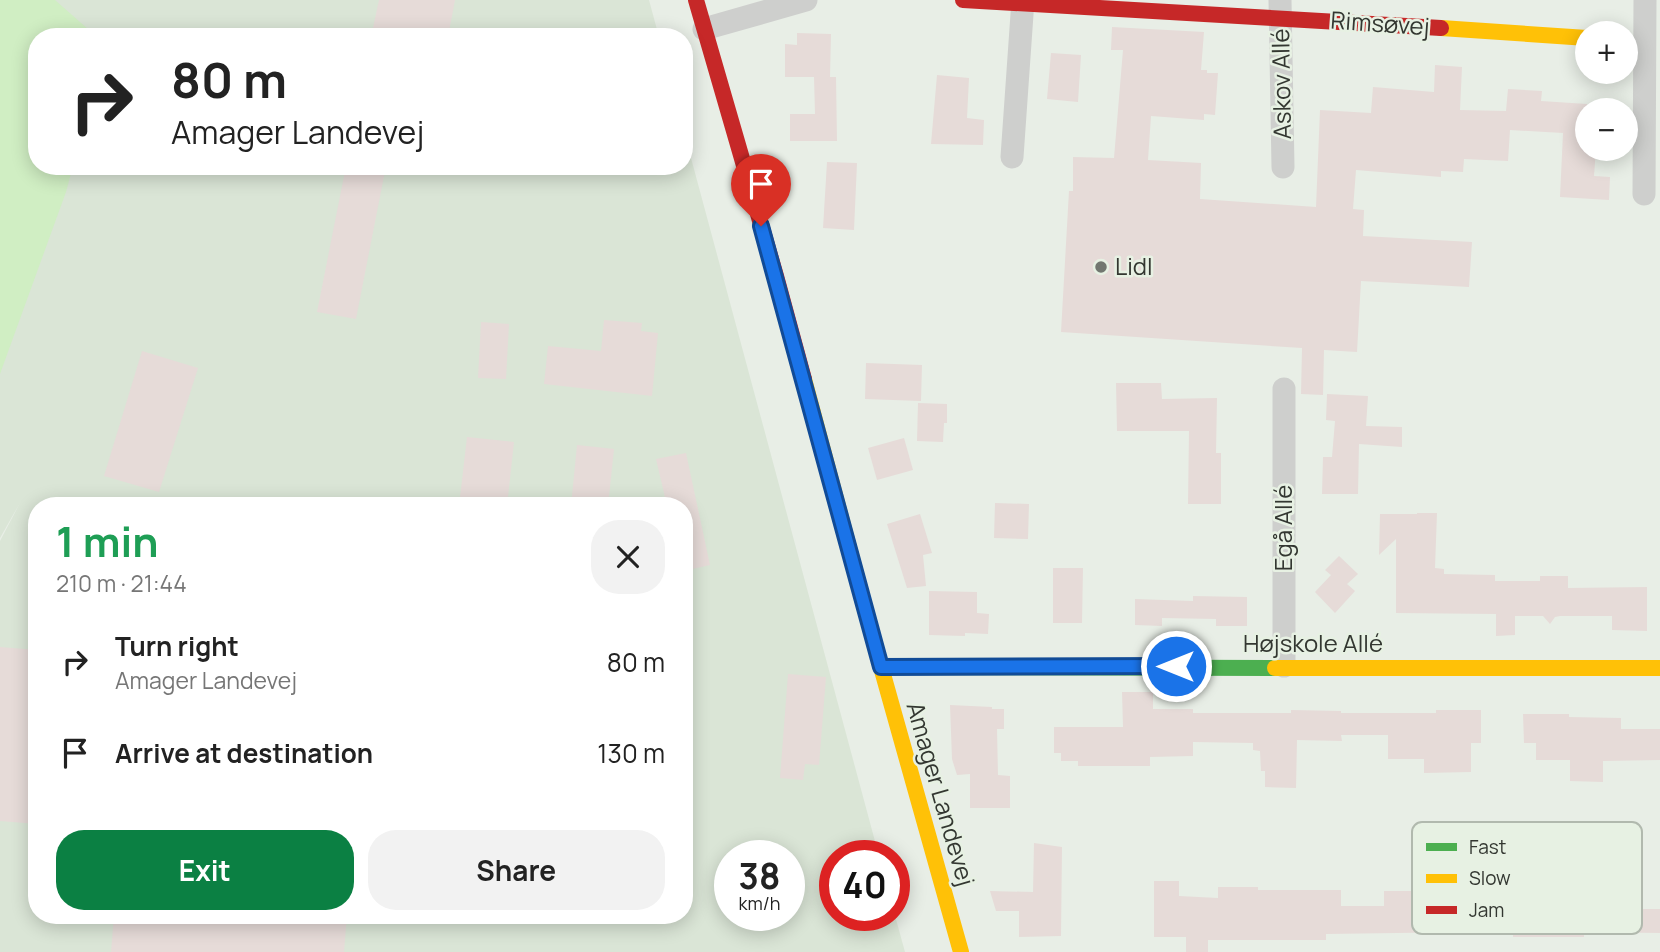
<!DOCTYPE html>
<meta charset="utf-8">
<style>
:root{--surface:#fff;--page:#f2f2f2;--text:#222;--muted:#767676;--accent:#0b8043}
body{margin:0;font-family:Manrope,sans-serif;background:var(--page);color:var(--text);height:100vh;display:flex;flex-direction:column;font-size:26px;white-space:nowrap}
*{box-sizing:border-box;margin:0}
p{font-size:23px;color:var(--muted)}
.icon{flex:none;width:38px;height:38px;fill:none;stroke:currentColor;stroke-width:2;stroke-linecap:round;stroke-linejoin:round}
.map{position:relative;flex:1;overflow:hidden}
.details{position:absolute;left:28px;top:497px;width:665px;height:427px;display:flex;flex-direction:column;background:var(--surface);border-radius:28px;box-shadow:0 4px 18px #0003}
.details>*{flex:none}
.hud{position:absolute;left:28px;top:28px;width:665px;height:147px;border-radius:28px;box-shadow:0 4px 18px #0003;background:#fff;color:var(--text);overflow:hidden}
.fabs{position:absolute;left:1575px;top:21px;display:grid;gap:14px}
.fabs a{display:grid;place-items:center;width:63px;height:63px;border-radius:50%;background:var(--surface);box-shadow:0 4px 18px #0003;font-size:35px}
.speed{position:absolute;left:714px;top:840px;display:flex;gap:14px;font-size:35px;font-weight:700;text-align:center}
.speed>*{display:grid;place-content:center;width:91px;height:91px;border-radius:50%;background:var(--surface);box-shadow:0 4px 18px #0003;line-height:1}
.speed small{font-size:18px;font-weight:400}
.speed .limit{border:10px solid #d22;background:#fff;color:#111}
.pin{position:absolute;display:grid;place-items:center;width:60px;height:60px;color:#fff;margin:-72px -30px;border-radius:50% 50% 50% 0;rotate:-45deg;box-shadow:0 0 7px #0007}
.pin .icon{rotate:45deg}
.me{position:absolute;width:77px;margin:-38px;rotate:270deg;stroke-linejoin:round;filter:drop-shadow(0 0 5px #0008)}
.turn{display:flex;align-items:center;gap:24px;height:147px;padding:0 28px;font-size:32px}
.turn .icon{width:91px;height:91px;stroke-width:2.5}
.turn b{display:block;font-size:49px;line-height:60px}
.round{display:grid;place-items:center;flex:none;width:74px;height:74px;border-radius:28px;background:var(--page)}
.head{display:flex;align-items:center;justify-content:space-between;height:119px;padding:0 28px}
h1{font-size:42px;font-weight:700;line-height:52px;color:#1e9e55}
.primary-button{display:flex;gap:14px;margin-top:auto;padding:14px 28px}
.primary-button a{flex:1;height:80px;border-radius:28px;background:var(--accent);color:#fff;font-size:28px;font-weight:700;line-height:80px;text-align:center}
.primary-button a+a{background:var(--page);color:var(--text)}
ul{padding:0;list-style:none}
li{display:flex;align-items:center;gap:21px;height:91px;padding:0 28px}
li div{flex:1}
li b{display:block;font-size:26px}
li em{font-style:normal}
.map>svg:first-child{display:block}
</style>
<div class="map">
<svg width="1660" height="952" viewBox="0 0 1660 952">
<rect width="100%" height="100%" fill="#e8eee6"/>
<!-- built -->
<path fill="#dae5d6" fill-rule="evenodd" d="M0,0H649L659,37H37V166H684V132L879,856H835V915H894V912L905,952H0V541L21,501L0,538ZM37,506H684V915H37ZM730,856H789V915H730Z"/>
<!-- green -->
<polygon fill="#d0eec3" points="0,0 55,0 97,37 37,37 37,166 73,166 66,192 0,374"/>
<!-- building -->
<g fill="#e6dbd8">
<polygon points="379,0 455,0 448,37 371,37"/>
<polygon points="1112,27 1204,32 1201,70 1207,70 1207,73 1218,73 1215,115 1204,114 1204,120 1151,116 1148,160 1201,163 1200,199 1316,207 1320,110 1371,113 1373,87 1434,92 1435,65 1462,67 1460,110 1506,111 1508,89 1542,91 1541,101 1587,104 1587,149 1596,149 1594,176 1610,177 1609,200 1560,197 1563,133 1510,130 1508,161 1464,159 1463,172 1441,171 1441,177 1356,170 1353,209 1364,210 1363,236 1472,242 1469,287 1361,281 1357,352 1324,350 1323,395 1301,394 1302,348 1061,332 1069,191 1073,191 1073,157 1114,158 1123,50 1111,50"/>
<polygon points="797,33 831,34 830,77 836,77 837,141 790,141 790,114 815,114 814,77 785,77 785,44 797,45"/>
<polygon points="1051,53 1081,55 1078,102 1047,99"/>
<polygon points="937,75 969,78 967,118 984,120 983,145 931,144"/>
<polygon points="827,162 857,163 854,230 823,228"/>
<polygon points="346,166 386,166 356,319 317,312"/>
<polygon points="604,320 642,323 641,331 658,333 652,396 544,384 548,346 601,351"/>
<polygon points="481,322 509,324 506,379 478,378"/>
<polygon points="142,351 198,368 159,492 104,476"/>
<polygon points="866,363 922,365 921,401 865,399"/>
<polygon points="1116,383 1161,383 1162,399 1217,398 1216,453 1221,453 1221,504 1188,504 1189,431 1117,431"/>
<polygon points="1327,394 1368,396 1366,426 1402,427 1402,447 1359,444 1358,494 1322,494 1323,457 1332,457 1335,421 1326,420"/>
<polygon points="918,403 947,404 947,423 944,423 943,442 917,441"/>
<polygon points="467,437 514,442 507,506 459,506"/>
<polygon points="904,438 913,470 877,480 868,448"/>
<polygon points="577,445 614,449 608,506 571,506"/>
<polygon points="686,453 710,565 684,571 684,506 667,506 656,459"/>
<polygon points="995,503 1029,504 1028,539 994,538"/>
<polygon points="1417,513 1437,513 1435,568 1444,569 1444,574 1495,575 1495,581 1540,581 1540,576 1568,576 1568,588 1647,587 1647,631 1612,630 1612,616 1560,616 1555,617 1550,624 1543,616 1515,616 1515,635 1496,636 1496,614 1396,613 1396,539 1379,555 1380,514 1417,514"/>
<polygon points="920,514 932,553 923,555 926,586 907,588 887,524"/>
<polygon points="1339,556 1358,574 1347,584 1355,591 1335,613 1315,592 1331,575 1325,570"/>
<polygon points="1053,568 1083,568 1082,623 1053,623"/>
<polygon points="929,591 977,592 977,613 989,614 988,634 965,633 965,636 929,635"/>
<polygon points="1193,596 1247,597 1247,626 1216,626 1216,619 1162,618 1162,626 1135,625 1135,599 1193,601"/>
<polygon points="0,647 37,650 37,824 0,821"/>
<polygon points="788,674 826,677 819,765 805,764 803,780 780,778"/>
<polygon points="1122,692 1153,692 1153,709 1193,709 1193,713 1291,713 1291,710 1341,711 1341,713 1436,713 1436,710 1481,710 1481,743 1471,743 1471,772 1424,773 1424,759 1388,759 1388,735 1341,735 1342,741 1297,740 1296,788 1265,787 1265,771 1261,771 1260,751 1253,750 1253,743 1193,742 1193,756 1150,757 1150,766 1078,766 1078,761 1061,761 1061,753 1054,753 1054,727 1123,727"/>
<polygon points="950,705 992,707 992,709 1004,709 1004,729 997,729 998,775 1010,776 1010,808 970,808 970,774 957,775 952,759"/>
<polygon points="1523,714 1569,714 1569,717 1621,718 1621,729 1660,729 1660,760 1603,761 1603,782 1570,781 1570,760 1536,760 1536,743 1524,743"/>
<polygon points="1034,843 1062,847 1061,936 1019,937 1019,911 996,911 990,891 1033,892"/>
<polygon points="1425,873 1446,873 1447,908 1468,908 1468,932 1326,934 1326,940 1208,940 1208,952 1186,952 1186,937 1154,937 1154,881 1179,881 1179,896 1218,898 1218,887 1258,887 1258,890 1341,890 1341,906 1384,906 1384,891 1425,891"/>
<polygon points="1558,889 1586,889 1586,906 1611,906 1611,909 1660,909 1660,933 1584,932 1584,937 1513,937 1513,903 1558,903"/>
<polygon points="114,915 347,915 344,952 111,952"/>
</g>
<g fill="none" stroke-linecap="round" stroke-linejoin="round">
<!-- street -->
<g stroke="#cecfcd" stroke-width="23">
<polyline points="1280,0 1283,167"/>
<polyline points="704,29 806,0"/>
<polyline points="1012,157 1023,0"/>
<polyline points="1644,194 1645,0"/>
<polyline points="1284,666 1284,389"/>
</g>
<!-- fast -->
<polyline stroke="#4caf50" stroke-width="16" points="881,667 1275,668"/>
<!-- slow -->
<g stroke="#ffc107" stroke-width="16">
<polyline points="1441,28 1587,38"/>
<polyline points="804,379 881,667 961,952"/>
<polyline points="1275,668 1660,668"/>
</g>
<!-- jam -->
<g stroke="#c62828" stroke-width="16">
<polyline points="696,0 776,276 804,379"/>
<polyline points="963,0 1441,28"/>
</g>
</g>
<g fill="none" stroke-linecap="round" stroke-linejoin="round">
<defs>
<polyline id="route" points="761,226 881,667 1176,666"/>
</defs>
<!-- route casing -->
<use href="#route" stroke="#114b97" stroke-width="18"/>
<!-- route -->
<use href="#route" stroke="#1a73e8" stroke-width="12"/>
</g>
<!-- markers -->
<circle fill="#727770" stroke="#e7f1e3" stroke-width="2.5" cx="1101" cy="267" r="7"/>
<g text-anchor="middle" stroke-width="5" stroke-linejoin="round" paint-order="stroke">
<!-- street labels -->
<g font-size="24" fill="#333731" stroke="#e7f1e3">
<text transform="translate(1380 24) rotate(4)" y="8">Rimsøvej</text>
<text transform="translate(1282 84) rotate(-91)" y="8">Askov Allé</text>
<text transform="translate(1284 528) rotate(-90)" y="8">Egå Allé</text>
<text x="1313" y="652">Højskole Allé</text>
<text transform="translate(940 794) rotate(74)" y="8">Amager Landevej</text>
</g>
<!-- poi labels -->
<g font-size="24" fill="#333731" stroke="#e7f1e3" text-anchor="start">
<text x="1115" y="275">Lidl</text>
</g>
</g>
<!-- legend -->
<rect x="1412" y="822" width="230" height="112" rx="10" fill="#e7f1e3" stroke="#b1b9ae" stroke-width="2"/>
<rect x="1426" y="843" width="31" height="8" fill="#4caf50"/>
<rect x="1426" y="874" width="31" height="9" fill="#ffc107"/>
<rect x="1426" y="906" width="31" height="8" fill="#c62828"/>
<g font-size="19" fill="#333731">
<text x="1469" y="854">Fast</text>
<text x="1469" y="885">Slow</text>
<text x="1469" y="917">Jam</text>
</g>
</svg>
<div class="fabs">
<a>+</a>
<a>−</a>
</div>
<div class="speed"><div>38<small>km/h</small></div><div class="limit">40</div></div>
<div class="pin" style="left:761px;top:226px;background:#d93025"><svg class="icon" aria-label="arrive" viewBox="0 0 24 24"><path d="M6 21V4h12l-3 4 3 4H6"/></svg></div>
<svg class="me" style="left:1176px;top:666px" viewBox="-20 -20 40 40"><circle r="17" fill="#1a73e8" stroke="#fff" stroke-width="3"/><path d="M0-11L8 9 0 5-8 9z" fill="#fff"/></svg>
<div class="hud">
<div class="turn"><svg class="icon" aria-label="right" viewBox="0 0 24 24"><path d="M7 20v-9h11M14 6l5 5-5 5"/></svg><div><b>80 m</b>Amager Landevej</div></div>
</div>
<section class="details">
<div class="head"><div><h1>1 min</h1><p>210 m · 21:44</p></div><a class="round"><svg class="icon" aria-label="close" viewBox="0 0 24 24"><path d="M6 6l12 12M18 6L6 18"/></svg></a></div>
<ul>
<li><svg class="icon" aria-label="right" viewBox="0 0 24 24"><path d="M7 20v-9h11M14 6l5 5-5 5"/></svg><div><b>Turn right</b><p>Amager Landevej</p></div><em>80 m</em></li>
<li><svg class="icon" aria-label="arrive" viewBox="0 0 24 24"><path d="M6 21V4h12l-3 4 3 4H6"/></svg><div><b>Arrive at destination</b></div><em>130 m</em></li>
</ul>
<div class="primary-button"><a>Exit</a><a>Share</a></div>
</section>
</div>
